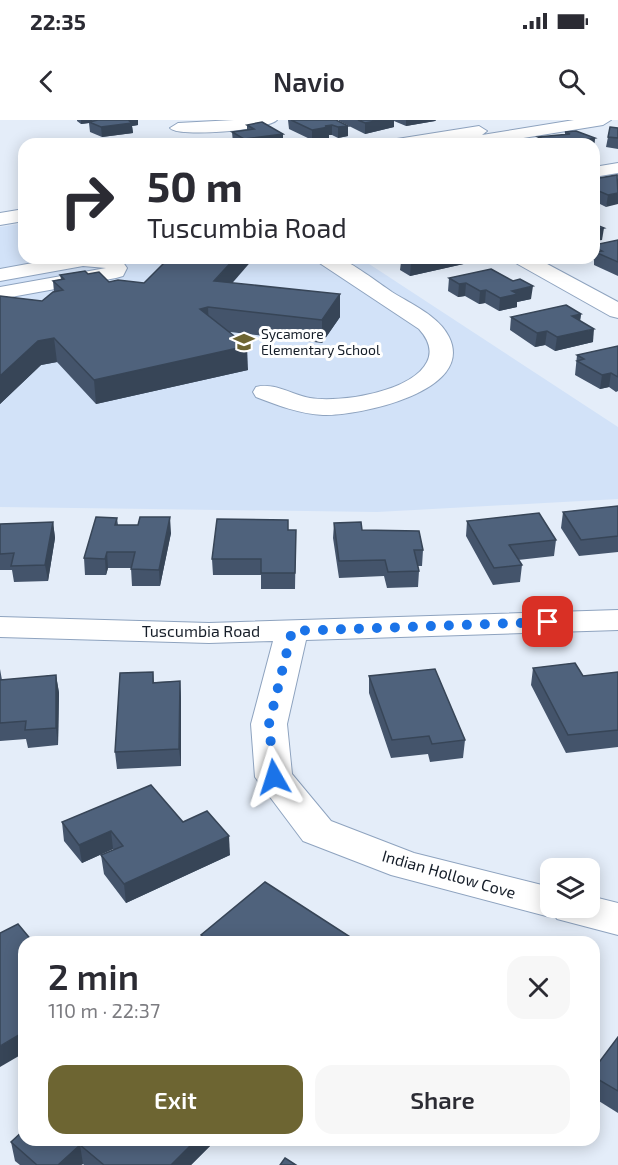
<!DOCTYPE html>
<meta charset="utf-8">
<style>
:root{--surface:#fff;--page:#f7f7f7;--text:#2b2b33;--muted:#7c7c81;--accent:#6d6532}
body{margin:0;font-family:"Exo 2",sans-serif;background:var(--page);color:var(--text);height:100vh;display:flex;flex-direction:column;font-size:22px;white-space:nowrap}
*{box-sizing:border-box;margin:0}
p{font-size:20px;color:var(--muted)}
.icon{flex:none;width:33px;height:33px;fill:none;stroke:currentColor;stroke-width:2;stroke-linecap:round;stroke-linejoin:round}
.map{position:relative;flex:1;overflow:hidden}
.details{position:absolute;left:18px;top:816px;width:582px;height:210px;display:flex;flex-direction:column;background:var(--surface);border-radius:18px;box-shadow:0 3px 15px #0003}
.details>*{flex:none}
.hud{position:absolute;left:18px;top:18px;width:582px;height:126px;border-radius:18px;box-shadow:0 3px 15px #0003;background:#fff;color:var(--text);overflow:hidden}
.fabs{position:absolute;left:540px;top:738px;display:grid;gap:12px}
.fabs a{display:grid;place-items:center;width:60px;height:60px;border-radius:12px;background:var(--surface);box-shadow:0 3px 15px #0003;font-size:30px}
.pin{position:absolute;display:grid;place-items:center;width:51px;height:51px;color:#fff;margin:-26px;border-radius:12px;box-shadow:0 3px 9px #0006}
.me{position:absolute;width:66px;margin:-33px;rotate:354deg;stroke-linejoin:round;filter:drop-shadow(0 0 4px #0008)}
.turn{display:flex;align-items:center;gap:21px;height:126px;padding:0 30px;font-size:27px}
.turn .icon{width:78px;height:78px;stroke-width:2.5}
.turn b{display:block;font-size:42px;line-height:51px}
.round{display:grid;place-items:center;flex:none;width:63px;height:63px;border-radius:18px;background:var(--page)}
.summary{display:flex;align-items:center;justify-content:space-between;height:102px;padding:0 30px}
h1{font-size:36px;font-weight:600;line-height:45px}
.cta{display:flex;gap:12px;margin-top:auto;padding:12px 30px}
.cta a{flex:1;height:69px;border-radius:18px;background:var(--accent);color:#fff;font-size:24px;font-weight:600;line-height:69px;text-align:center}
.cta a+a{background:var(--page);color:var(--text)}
.status{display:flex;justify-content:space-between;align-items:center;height:42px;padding:0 30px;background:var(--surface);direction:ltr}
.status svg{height:16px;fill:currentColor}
header{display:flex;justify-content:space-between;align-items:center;height:78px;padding:0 30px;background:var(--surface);font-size:27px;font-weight:600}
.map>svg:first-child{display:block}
</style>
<div class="status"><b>22:35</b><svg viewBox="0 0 49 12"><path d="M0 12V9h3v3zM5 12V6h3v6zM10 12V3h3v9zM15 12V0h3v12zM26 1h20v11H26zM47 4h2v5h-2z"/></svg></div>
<header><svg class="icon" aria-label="back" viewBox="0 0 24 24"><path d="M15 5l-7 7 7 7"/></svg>Navio<svg class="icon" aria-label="search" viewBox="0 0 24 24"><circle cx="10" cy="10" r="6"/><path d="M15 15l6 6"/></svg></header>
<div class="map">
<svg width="618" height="1045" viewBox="0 0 618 1045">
<rect width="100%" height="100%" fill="#e4edf9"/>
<!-- built -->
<polygon fill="#d2e2f8" points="24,103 24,138 360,138 618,307 618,379 377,392 0,387 0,107"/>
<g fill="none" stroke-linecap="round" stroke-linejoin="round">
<defs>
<g id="minor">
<path d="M234,0H277C268,10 178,18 170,8L178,3Z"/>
<polygon points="574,0 611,0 603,5 486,24 449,24 455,20 428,24 389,24 397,19 479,6 487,11 482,15"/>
<polygon points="618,43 618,53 594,57 594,47"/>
<polygon points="24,89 24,101 0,105 0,93"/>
<polygon points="60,138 120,138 127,148 123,156 116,158 0,179 0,167 106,148 83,146 0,161 0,149"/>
<path d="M315,138C322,138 331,136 338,138C350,141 380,164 392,172C411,184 439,196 449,217C476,272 357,296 323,295C300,294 277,285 256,277L253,272L256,267C274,262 292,275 310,278C340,283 412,272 427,242C433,230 428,219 419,209L318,142Z"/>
<polygon points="511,138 536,138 618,182 618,198 610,196 514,142"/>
<polygon points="618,490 618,510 306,520 287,604 292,654 331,701 414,733 550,767 550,788 590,788 590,776 618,783 618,815 557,799 555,796 550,797 391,755 303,721 255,657 251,604 273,521 209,523 0,517 0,497 209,503"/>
</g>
</defs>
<!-- minor casing -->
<use href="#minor" stroke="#8ea3bf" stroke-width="2"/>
<!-- minor -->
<use href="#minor" fill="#fff" fill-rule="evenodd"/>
</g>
<!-- wall -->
<g fill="#44546b">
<polygon points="77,0 138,0 138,5 132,6 133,13 102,17 90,12 89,3 81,4 77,1"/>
<polygon points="288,0 336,0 348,6 348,16 338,18 332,15 329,15 329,18 312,20 289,9"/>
<polygon points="339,0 436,0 435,1 406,6 394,1 394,7 365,14 339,1"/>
<polygon points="247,5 283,24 235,24 233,23 232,12 247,10"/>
<polygon points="618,8 618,29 606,27 608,17"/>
<polygon points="565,12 595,18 594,26 594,24 537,24 538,17 565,15"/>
<polygon points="618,55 606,87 594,81 594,59"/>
<polygon points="618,120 618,156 594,145 594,140 590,138 594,138 594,125"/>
<polygon points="394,138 469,138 468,143 410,156 400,150 401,142"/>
<polygon points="88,154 109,162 144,163 233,163 340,197 322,223 230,212 248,250 96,284 57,242 41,245 0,284 0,176 42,181 54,172 53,161 61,159 60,155"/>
<polygon points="449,158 531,179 517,182 517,187 499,191 485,183 479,184 465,176 458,177 448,171"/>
<polygon points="581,194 580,201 593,222 555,231 545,225 535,227 510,210 511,197"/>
<polygon points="618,226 618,271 616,272 609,267 600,269 575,255 577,235"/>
<polygon points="618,386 618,432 579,436 561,408 563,392"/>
<polygon points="117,398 118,405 171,413 160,466 132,466 131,448 108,448 106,455 85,455 84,438"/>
<polygon points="467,401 556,420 554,436 518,440 522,445 520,462 493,465 466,416"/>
<polygon points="53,402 55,418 48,461 14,462 12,450 0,450 0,404"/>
<polygon points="334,403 362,410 423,430 422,446 418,446 419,451 418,467 387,468 384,456 339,458 333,418"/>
<polygon points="288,410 296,410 295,469 261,469 261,455 213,455 212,439"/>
<polygon points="533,548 583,556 618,552 618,627 566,633 531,565"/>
<polygon points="0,549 2,560 56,555 59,573 58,625 28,628 26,619 0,621"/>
<polygon points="153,552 154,562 180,561 181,579 181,646 117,649 115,632"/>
<polygon points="369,556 465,620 463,638 430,642 428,634 391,638 369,573"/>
<polygon points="62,702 183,702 230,735 126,783 104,754 101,735 114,730 113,729 82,743 64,721"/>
<polygon points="201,815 358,822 202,822"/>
<polygon points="618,917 618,993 594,978 594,949"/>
<polygon points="24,1020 216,1020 191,1045 84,1045 83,1044 81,1045 20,1045 15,1041 11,1022"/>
</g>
<!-- shaded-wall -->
<g fill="#374557">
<polygon points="81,0 92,0 92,3 89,2 89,3 81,4"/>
<polygon points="122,0 138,0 138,5 132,6 133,13 102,17 101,7"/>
<polygon points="381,0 394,0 394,7 365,14 365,3"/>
<polygon points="406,0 436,0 435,1 406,6"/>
<polygon points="332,5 332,15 329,15 329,18 312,20 312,10"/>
<polygon points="348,6 348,16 338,18 338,7"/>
<polygon points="283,14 283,24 245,24 244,19"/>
<polygon points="595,18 594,26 594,24 572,24"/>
<polygon points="618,73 618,84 606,87 608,75"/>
<polygon points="604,108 602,120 594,121 594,110"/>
<polygon points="235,138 254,138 215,183 214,161"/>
<polygon points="435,138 469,138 468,143 410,156 411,143"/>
<polygon points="466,163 465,176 458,177 459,164"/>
<polygon points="533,166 531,179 517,182 517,187 499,191 500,178 512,171"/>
<polygon points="486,170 485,183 479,184 480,171"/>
<polygon points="340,174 340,197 322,223 322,200"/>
<polygon points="208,187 209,210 200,189"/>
<polygon points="581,194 579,207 572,196"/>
<polygon points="594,209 593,222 555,231 557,217"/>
<polygon points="547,211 545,225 535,227 537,213"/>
<polygon points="54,218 57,242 41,245 0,284 0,256 38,221"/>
<polygon points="247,226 248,250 96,284 94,260"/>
<polygon points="611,253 609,267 600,269 602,255"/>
<polygon points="170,397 171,413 160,466 159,450"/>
<polygon points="53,402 55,418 48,461 45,445"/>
<polygon points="107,432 108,448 106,455 105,439"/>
<polygon points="56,555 59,573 58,625 56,608"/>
<polygon points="180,561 181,579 181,646 179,629"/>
<polygon points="111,711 113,729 82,743 79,725"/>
<polygon points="229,716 230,735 126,783 124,764"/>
<polygon points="24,912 24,933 0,947 0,926"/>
<polygon points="196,1020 216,1020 191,1045 171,1045"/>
<polygon points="80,1025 83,1044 81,1045 58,1045"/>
</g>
<!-- building -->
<g fill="#4f627c" stroke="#374557" stroke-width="1.5">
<polygon points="97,0 128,0 132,3 101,7 89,2 98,0"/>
<polygon points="291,0 336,0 348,6 338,7 332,5 325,6 329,7 312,10"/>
<polygon points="358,0 381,0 365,3"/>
<polygon points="262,2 283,14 244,19 232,12 254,9 247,5"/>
<polygon points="610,7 618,8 618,18 608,17"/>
<polygon points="576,11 595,18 572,23 574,24 554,24 538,17 570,14 565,12"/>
<polygon points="617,55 618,73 608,75 594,69 594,59"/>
<polygon points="594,104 604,108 594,110"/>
<polygon points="618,120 618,142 595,132 602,131 594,127 594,125"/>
<polygon points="169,138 235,138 214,161 340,174 322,200 208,187 200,189 247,226 94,260 54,218 38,221 0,256 0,176 42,181 53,172 63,170 53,161 64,159 60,155 85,151 88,154 99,152 109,162 118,160 144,163"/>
<polygon points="402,138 435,138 411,143"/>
<polygon points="491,149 513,161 520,159 533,166 512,171 518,174 500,178 486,170 480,171 466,163 459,164 449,158"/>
<polygon points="566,185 581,194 572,196 594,209 557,217 547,211 537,213 511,197"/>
<polygon points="618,226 618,257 611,253 602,255 577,241 584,239 577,235"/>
<polygon points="618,386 618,416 581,420 563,392"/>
<polygon points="539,393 556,420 509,425 522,445 494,448 467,401"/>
<polygon points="96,397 117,398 115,405 138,405 140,397 170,397 159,450 131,449 135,432 107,432 105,439 84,438"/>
<polygon points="217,399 288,400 288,410 296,410 295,453 261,453 261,439 212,439"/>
<polygon points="53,402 45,445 11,446 14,433 0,434 0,404"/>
<polygon points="361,402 362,410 419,411 423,430 414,430 419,451 388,452 385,440 339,441 334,403"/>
<polygon points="575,543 583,556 618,552 618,610 568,615 533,548"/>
<polygon points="435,549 465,620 432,624 429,616 392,620 369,556"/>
<polygon points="153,552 153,563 180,561 179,629 115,632 120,553"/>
<polygon points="56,555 56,608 25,610 26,601 0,603 0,560"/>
<polygon points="151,665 183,702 207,691 229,716 124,764 101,735 123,726 111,711 79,725 62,702"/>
<polygon points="265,762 358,822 211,822 201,815"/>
<polygon points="18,804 33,822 24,822 24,912 0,926 0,813"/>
<polygon points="618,917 618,971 594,957 594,949"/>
<polygon points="24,1010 24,1020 196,1020 171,1045 104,1045 80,1025 58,1045 37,1045 11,1022"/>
<polygon points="285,1038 296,1045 280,1045"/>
</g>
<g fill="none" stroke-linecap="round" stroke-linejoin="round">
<!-- route -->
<polyline stroke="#1a73e8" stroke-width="10" stroke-dasharray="0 18" points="274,657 269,604 292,511 548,502"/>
</g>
<!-- icons -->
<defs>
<symbol id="school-bare" viewBox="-9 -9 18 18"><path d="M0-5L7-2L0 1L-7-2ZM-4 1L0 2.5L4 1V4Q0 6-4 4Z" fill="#6d6532" stroke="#fff" stroke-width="2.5" paint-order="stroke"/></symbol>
</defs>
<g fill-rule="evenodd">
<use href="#school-bare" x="229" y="207" width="30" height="30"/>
</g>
<g text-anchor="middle" stroke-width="6" stroke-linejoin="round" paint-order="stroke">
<!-- far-poi labels -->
<g font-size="14" fill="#161e29" stroke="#fff" text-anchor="start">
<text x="261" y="219">Sycamore<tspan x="261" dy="16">Elementary School</tspan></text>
</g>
<!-- street labels -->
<g font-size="16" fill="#161e29" stroke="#fff">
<text x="201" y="517">Tuscumbia Road</text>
<text transform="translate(449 754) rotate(16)" y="6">Indian Hollow Cove</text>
</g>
</g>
</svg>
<div class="fabs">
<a><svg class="icon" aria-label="layers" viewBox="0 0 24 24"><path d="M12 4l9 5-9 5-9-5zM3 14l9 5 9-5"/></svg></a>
</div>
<div class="pin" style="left:548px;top:502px;background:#d93025"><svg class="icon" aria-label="arrive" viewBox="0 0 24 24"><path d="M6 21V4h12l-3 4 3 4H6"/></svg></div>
<svg class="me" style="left:274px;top:657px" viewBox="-20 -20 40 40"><path d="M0-17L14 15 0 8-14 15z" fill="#1a73e8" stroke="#fff" stroke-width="4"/></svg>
<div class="hud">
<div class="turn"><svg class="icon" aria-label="right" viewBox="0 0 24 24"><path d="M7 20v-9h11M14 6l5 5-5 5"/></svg><div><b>50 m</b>Tuscumbia Road</div></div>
</div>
<section class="details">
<div class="summary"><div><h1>2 min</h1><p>110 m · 22:37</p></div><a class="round"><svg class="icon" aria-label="close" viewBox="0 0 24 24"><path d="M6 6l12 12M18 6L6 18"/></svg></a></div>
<div class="cta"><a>Exit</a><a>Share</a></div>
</section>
</div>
